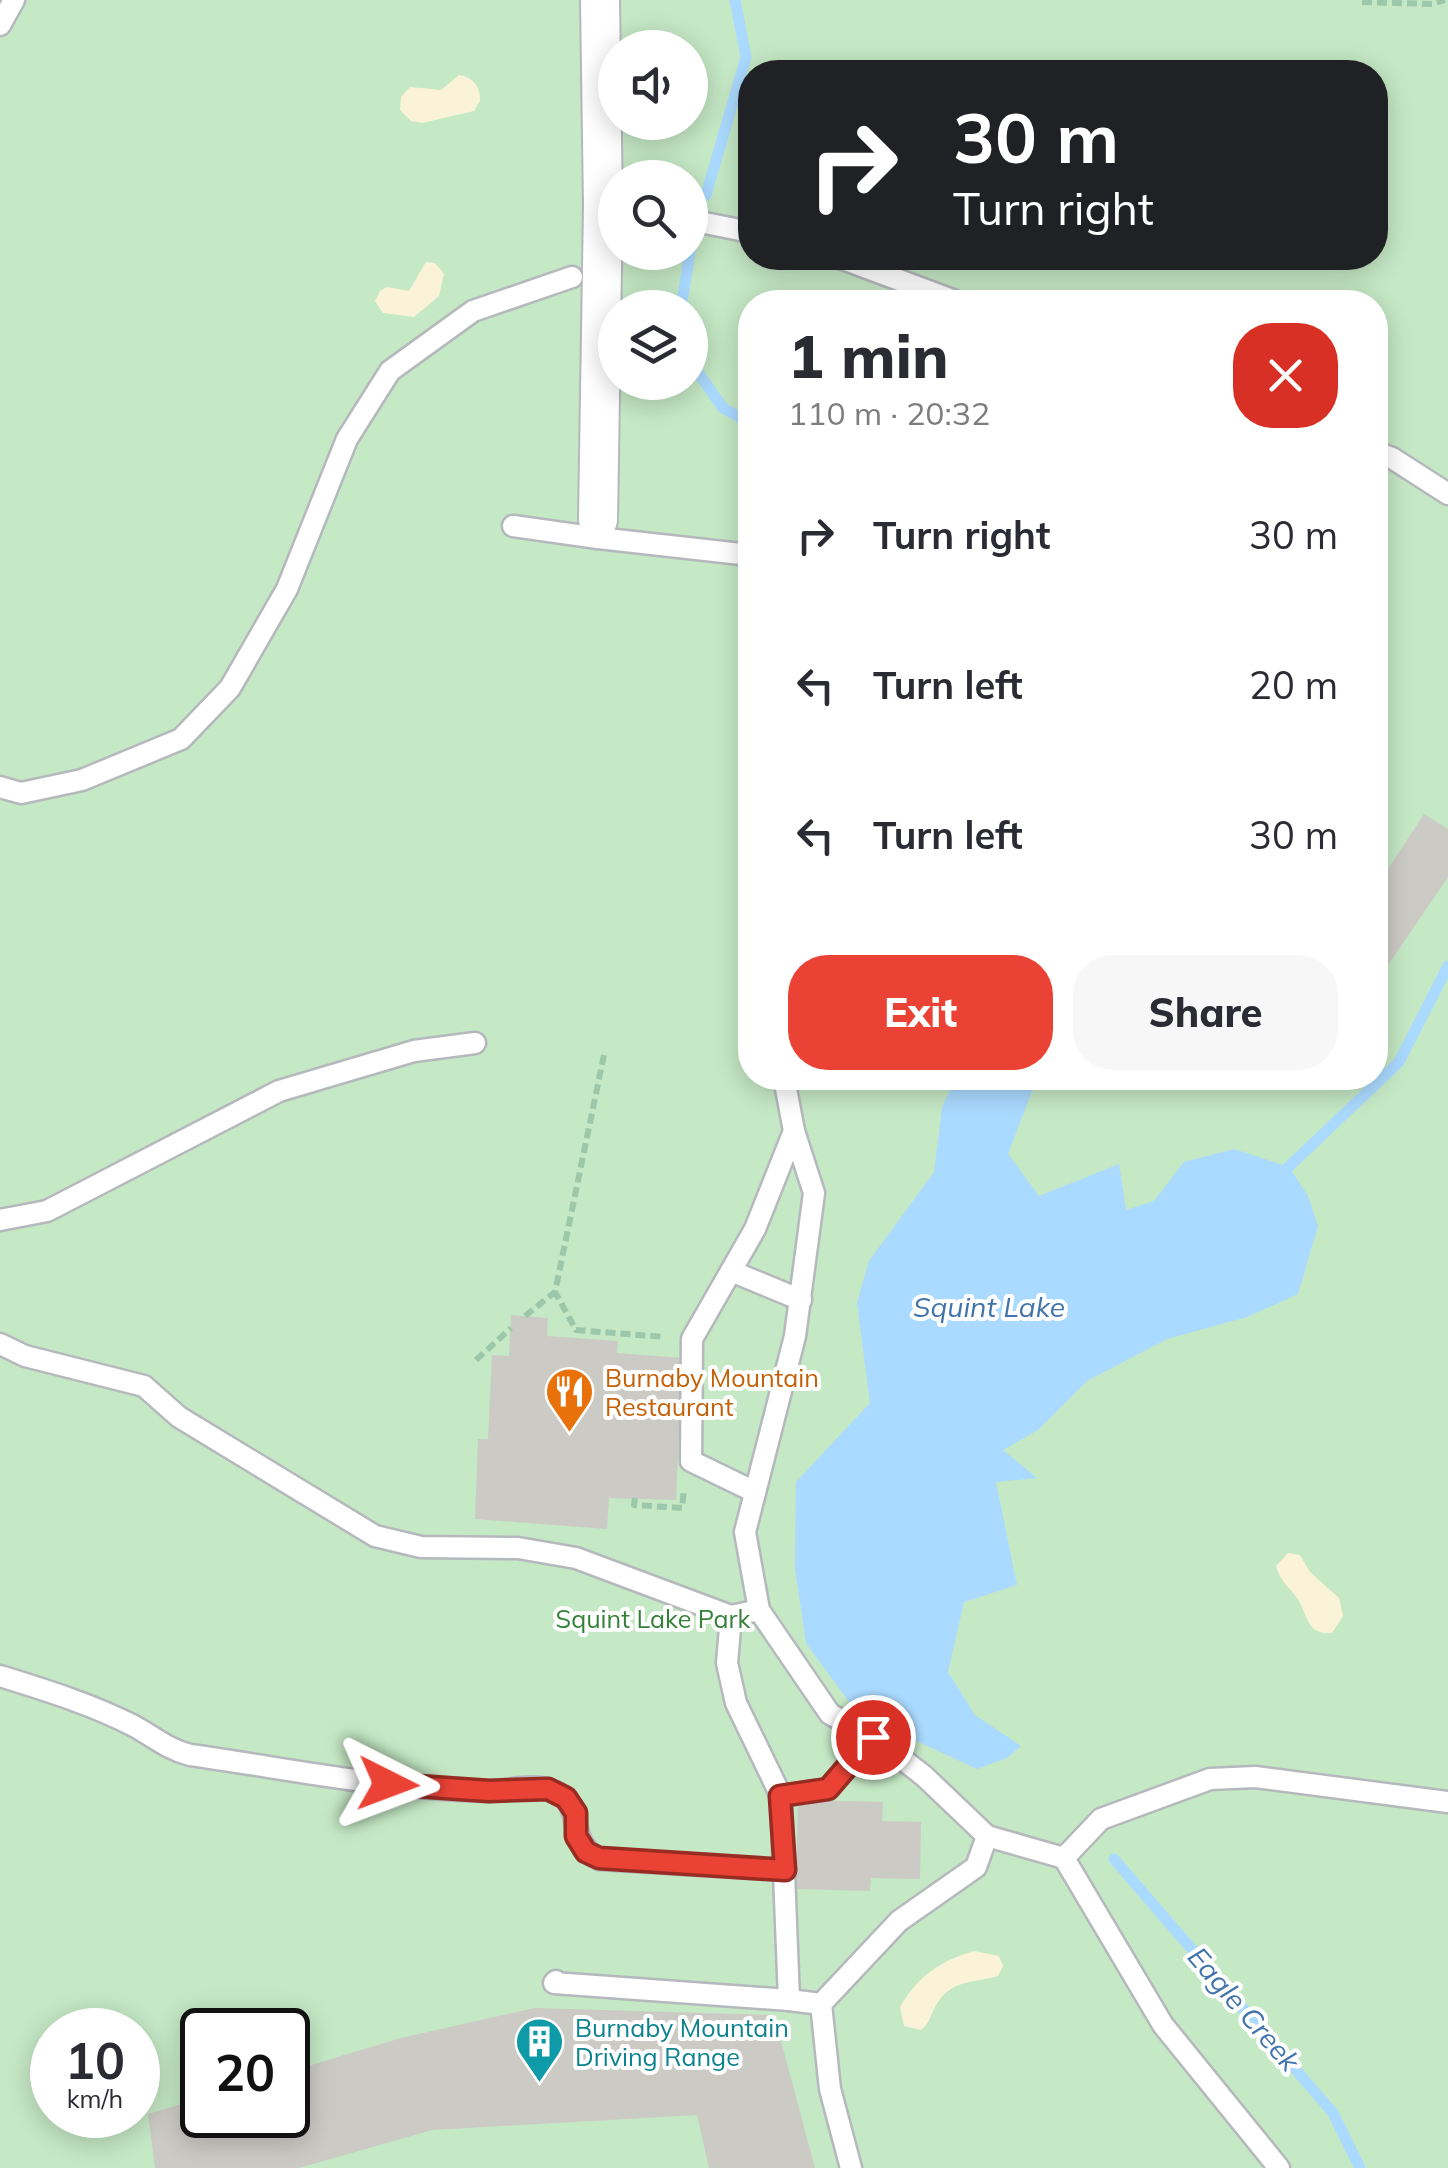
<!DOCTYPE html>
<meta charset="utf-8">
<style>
:root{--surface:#fff;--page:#f7f7f7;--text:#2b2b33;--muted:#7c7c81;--accent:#ea4335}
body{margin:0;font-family:Mulish,sans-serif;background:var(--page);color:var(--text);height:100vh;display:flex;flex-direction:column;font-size:38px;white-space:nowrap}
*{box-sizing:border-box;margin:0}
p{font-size:32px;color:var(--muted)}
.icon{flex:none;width:55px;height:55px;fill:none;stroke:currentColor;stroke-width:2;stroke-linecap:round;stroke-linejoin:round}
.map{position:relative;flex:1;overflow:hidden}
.sheet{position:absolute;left:738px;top:290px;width:650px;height:800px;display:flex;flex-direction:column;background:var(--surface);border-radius:40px;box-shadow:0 5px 25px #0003}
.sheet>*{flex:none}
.banner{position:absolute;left:738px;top:60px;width:650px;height:210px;border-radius:40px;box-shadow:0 5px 25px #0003;background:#202124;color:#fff;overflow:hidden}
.tools{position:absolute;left:598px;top:30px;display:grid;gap:20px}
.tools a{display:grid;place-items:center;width:110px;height:110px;border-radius:50%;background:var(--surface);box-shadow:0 5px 25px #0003;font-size:50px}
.speed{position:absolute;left:30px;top:2008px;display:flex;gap:20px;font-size:50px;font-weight:700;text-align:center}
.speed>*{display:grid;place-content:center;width:130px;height:130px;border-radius:50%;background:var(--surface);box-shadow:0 5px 25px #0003;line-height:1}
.speed small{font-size:25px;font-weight:400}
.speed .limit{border:5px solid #111;border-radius:15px;background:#fff;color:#111}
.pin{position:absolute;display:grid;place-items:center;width:85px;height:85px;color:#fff;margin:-42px;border:5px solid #fff;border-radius:50%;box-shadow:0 2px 10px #0007}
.me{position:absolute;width:110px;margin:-55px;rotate:93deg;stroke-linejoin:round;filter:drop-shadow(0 0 8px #0008)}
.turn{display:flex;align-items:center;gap:35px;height:210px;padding:0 50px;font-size:45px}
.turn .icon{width:130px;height:130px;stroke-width:2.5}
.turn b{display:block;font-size:70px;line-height:85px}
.round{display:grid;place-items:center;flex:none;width:105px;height:105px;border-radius:40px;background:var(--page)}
.headline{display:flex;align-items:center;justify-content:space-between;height:170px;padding:0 50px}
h1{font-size:60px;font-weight:800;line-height:75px}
.button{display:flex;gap:20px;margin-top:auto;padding:20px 50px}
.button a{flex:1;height:115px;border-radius:40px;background:var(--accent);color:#fff;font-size:40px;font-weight:800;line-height:115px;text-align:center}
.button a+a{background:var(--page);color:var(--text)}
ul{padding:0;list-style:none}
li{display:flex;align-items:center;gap:30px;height:150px;padding:0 50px}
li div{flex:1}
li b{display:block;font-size:38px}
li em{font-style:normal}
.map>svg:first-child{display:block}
</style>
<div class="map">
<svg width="1448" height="2168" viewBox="0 0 1448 2168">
<rect width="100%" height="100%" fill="#f1efe8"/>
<!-- green -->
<path fill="#c5e8c5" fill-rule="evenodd" d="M0,0H1448V2168H0ZM615,48H690V122H615ZM750,72H1375V258H750ZM615,178H690V252H615ZM750,302H1375V1078H750ZM615,308H690V382H615ZM52,2030H138V2115H52ZM202,2030H288V2115H202Z"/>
<!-- sand -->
<g fill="#fbf3d9">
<path d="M459,75C473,77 481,87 480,101L474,111L422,123L411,121L400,110L401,97L410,87L441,90Z"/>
<polygon points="426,262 435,263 444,274 439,296 414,317 383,313 375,301 380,291 387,287 409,291"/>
<path d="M1288,1553L1300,1555L1310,1572L1339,1598L1343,1616L1332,1633C1308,1635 1308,1618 1299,1601C1291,1588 1280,1582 1276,1566Z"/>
<path d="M974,1951L999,1956L1003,1966L998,1976C975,1983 953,1979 938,2002C931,2012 931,2022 921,2030L904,2026L900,2007C918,1976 940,1961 974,1951Z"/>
</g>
<!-- water -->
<polygon fill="#aadaff" points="955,1078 1037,1078 1008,1154 1039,1196 1119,1164 1126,1210 1154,1201 1184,1162 1234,1149 1289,1167 1308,1196 1318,1226 1298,1294 1247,1317 1167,1339 1087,1381 1038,1430 1003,1450 1037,1478 996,1482 1017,1585 964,1602 948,1672 975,1715 1021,1746 1007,1758 977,1769 858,1714 806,1643 795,1569 796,1482 870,1403 857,1303 869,1261 934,1172 942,1108"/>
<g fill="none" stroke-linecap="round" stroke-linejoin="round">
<!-- stream -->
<g stroke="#aadaff" stroke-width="11">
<polyline points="706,195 746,57 735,0"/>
<polyline points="681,308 691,246"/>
<polyline points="690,361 723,408 750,423"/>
<polyline points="1281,1174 1399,1062 1448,966"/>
<polyline points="1114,1859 1333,2113 1360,2168"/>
</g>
</g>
<!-- building -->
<g fill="#cccac5">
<polygon points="1424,814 1448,829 1448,877 1375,984 1375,889"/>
<polygon points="511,1315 548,1318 547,1336 618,1341 617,1353 682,1358 676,1500 609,1498 607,1529 475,1519 478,1439 488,1439 492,1355 509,1356"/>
<polygon points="798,1800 883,1802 882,1821 921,1822 920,1879 871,1878 870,1891 796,1889"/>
<polygon points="535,2008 774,2015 815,2168 709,2168 697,2115 432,2130 299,2168 155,2168 148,2114 202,2098 202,2115 288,2115 288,2072 401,2038"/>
</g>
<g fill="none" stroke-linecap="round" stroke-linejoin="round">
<defs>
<g id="lane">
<polyline points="0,25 14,0"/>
<polyline points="690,220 750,232"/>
<polyline points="840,258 958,302"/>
<polyline points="1375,452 1392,458 1448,494"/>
<polyline points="598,520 598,538 750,555"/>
<polyline points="513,526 598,538"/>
<polyline points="0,787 21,793 82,780 181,739 230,688 287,589 347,439 390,371 473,311 572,277"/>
<polyline points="784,1078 794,1131 814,1193 795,1336 745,1532 759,1610 830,1714 875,1738 924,1776 987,1836 976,1867 899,1921 821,2004 789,2000"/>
<polyline points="0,1220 47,1211 279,1091 414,1051 475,1043"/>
<polyline points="731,1271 801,1300"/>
<polyline points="0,1344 25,1356 144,1386 179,1417 375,1536 421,1547 518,1548 576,1558 731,1616 759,1610"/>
<polyline points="755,1492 691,1461 692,1339 755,1229 794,1131"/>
<polyline points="731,1616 727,1663 736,1703 781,1796"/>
<path d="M0,1676C45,1690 91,1704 134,1726C154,1737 167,1749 190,1755C256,1764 322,1777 388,1784C421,1788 455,1790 488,1791C507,1791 532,1784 550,1790C588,1801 563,1840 599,1859L785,1870"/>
<polyline points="987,1836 1064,1858"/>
<polyline points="556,1981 554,1983 789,2000 781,1796 828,1789 873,1737"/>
<polyline points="821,2004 830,2089 851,2168"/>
<polyline points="1279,2168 1163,2025 1064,1858 1101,1819 1210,1779 1255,1777 1448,1802"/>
</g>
<polyline id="street" points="598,520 603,206 600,0"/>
</defs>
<!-- lane casing -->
<use href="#lane" stroke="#b5b8bc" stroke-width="25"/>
<!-- street casing -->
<use href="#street" stroke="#b5b8bc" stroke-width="42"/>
<!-- path -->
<g stroke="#9cc7a9" stroke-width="6" stroke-dasharray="10 5" stroke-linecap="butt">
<polyline points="1362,2 1433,4 1445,0"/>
<polyline points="604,1055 555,1292 576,1330 665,1337"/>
<polyline points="525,1316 555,1292"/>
<polyline points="476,1360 511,1328"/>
<polyline points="635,1498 634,1505 682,1508 684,1489"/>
</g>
<!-- lane -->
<use href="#lane" stroke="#fff" stroke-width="20"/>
<!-- street -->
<use href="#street" stroke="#fff" stroke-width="38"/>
</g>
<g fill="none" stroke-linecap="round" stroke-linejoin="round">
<defs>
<polyline id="route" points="388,1784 489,1791 548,1789 566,1798 576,1813 576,1836 586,1852 599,1858 785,1870 780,1796 828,1789 873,1737"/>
</defs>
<!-- route casing -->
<use href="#route" stroke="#982c22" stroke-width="25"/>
<!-- route -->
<use href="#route" stroke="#ea4335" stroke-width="18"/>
</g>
<!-- icons -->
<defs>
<symbol id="restaurant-pin" viewBox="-11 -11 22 30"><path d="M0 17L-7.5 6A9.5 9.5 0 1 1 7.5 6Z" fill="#e8710a" stroke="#fff"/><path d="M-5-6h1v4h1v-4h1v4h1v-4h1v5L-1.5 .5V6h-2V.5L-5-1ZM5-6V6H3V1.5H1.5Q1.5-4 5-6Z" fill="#fff"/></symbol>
<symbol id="building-pin" viewBox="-11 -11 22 30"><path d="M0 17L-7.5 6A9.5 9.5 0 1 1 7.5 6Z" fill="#0f9aa8" stroke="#fff"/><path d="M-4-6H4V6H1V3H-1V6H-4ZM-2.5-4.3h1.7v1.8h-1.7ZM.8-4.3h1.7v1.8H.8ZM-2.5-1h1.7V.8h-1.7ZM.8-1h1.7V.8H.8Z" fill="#fff"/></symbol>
</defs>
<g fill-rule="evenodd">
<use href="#restaurant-pin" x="542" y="1364" width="55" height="75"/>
<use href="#building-pin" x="512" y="2014" width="55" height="75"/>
</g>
<g text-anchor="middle" stroke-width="8" stroke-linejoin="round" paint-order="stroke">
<!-- food labels -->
<g font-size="25" fill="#c56008" stroke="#fff" text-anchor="start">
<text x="605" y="1387">Burnaby Mountain<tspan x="605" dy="29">Restaurant</tspan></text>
</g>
<!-- park labels -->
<g font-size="25" fill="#348238" stroke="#fff">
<text x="653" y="1628">Squint Lake Park</text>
</g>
<!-- culture labels -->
<g font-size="25" fill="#0d838f" stroke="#fff" text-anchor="start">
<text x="575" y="2037">Burnaby Mountain<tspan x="575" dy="29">Driving Range</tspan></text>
</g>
<!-- water labels -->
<g font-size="28" font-style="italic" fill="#4174aa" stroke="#fff">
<text x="989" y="1317">Squint Lake</text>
<text transform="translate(1244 2009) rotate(49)" y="10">Eagle Creek</text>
</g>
</g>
</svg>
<div class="tools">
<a><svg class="icon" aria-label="sound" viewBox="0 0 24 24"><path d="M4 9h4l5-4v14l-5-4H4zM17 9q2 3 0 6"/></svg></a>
<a><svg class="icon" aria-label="search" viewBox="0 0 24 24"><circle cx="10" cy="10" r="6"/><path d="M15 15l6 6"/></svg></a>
<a><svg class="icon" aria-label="layers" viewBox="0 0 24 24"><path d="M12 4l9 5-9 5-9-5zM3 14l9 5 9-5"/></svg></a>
</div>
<div class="speed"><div>10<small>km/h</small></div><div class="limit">20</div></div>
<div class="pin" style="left:873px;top:1737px;background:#d93025"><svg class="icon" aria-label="arrive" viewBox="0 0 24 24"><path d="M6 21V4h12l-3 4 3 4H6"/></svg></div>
<svg class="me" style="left:388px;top:1784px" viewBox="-20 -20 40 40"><path d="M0-17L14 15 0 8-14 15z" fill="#ea4335" stroke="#fff" stroke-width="4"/></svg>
<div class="banner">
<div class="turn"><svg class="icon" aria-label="right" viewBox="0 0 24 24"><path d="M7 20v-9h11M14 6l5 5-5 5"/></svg><div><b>30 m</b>Turn right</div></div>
</div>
<section class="sheet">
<div class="headline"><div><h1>1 min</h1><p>110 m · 20:32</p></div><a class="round" style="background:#d93025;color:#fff"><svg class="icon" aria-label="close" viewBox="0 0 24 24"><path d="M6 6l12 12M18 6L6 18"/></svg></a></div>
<ul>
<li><svg class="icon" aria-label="right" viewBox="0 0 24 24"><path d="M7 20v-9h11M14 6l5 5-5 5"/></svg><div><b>Turn right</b></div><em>30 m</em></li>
<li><svg class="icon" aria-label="left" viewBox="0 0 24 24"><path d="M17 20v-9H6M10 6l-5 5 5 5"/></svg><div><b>Turn left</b></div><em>20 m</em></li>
<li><svg class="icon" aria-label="left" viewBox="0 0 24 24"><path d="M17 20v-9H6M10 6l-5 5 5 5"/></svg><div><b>Turn left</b></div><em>30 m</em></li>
</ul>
<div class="button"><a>Exit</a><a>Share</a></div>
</section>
</div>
